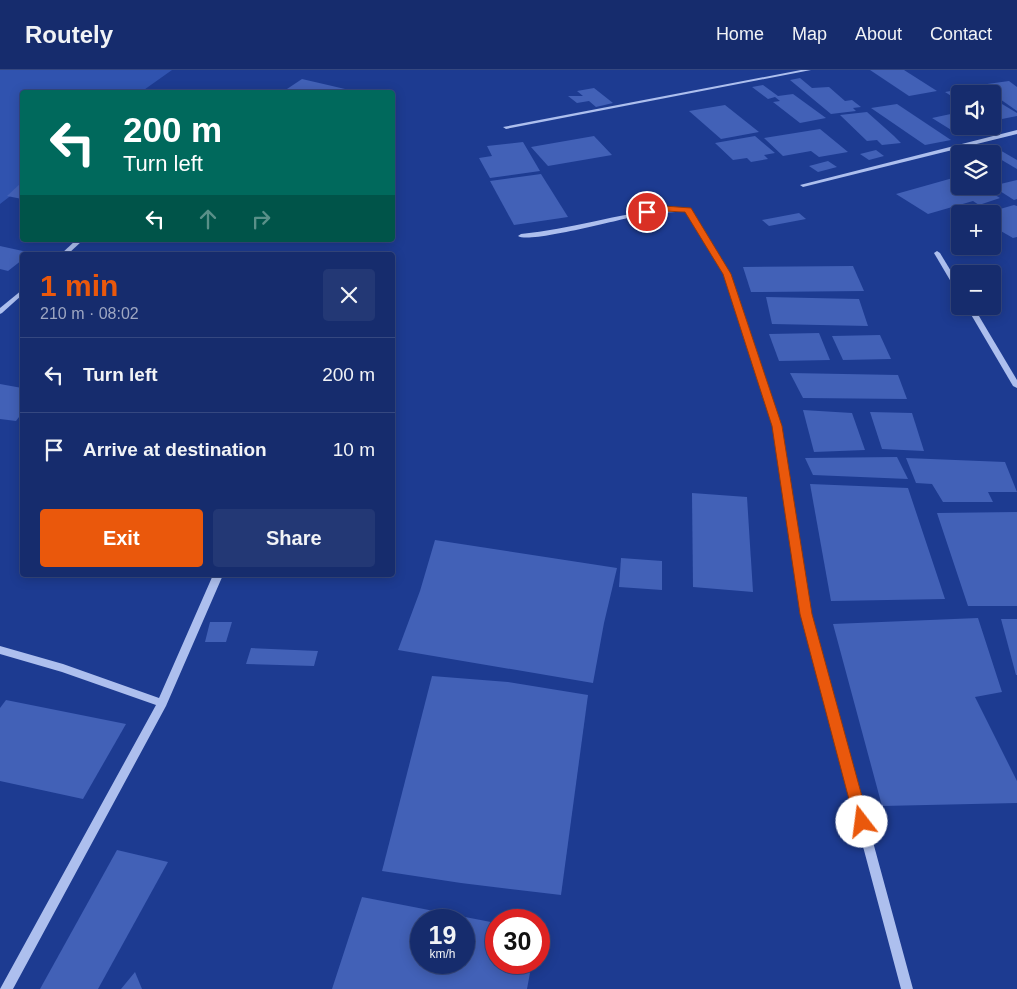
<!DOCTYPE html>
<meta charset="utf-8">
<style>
:root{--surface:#162c6d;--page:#233875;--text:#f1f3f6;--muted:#9ea7c2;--line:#354880;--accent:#ea580c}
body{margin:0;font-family:Helvetica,sans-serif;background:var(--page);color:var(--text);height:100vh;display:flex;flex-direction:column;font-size:19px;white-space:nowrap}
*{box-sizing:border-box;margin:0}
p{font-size:16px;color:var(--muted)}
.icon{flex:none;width:28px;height:28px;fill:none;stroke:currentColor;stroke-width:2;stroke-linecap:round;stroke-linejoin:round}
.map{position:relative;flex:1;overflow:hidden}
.drawer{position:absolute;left:20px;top:182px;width:375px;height:325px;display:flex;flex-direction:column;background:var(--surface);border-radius:5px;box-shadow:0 2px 12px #0003,0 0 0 1px var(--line)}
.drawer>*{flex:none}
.banner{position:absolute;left:20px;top:20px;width:375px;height:152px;border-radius:5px;box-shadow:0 2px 12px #0003,0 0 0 1px var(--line);background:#00695c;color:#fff;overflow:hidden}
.fabs{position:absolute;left:951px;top:15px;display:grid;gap:10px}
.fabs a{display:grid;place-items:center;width:50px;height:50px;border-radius:5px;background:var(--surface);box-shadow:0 2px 12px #0003,0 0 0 1px var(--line);font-size:25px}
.speed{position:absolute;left:410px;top:839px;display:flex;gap:10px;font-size:25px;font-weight:700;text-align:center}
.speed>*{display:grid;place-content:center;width:65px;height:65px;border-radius:50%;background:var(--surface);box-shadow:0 2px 12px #0003,0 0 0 1px var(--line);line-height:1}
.speed small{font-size:12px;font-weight:400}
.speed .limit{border:8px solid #d22;background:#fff;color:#111}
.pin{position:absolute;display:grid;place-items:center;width:42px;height:42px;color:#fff;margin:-21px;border:2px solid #fff;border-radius:50%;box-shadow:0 1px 5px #0007}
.me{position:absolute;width:55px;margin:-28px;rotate:345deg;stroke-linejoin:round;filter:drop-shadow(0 0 4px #0008)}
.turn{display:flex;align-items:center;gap:18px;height:105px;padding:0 20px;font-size:22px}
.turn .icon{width:65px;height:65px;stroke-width:2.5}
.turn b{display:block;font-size:35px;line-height:42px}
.lanes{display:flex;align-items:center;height:48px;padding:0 20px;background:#0003;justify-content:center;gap:25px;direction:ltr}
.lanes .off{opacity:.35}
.round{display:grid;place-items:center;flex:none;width:52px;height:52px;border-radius:5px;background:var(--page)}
.summary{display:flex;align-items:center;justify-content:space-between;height:85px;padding:0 20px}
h1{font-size:30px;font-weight:700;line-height:38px;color:var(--accent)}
.button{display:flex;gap:10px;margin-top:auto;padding:10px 20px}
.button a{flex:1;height:58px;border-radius:5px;background:var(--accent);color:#fff;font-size:20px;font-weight:700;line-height:58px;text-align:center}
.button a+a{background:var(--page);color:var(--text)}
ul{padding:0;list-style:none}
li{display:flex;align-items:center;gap:15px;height:75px;padding:0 20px;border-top:1px solid var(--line)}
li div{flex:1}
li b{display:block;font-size:19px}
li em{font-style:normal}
header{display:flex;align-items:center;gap:30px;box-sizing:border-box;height:70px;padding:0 25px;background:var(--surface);border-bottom:1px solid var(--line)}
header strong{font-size:24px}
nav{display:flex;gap:28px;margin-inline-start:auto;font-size:18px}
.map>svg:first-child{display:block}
</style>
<header>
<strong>Routely</strong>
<nav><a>Home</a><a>Map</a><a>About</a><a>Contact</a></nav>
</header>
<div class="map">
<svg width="1017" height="919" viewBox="0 0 1017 919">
<rect width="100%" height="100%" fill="#1d3b91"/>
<!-- green -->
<polygon fill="#3053af" points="0,0 172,0 141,22 22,22 22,117 0,134"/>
<!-- building -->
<g fill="#4261b7" fill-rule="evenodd">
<polygon points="870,0 904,0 937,21 909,26"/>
<polygon points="800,8 812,18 829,17 845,31 852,30 861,37 853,38 856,41 831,44 790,10"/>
<polygon points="302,9 358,22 284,21"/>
<polygon points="1009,11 1017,17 1017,41 980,15"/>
<polygon points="763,15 778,26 793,24 826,48 800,53 773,32 780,31 775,27 768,29 752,17"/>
<polygon points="973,17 981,22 960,24 953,27 945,22"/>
<polygon points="594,18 613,33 596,37 589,31 577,33 568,26 583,26 577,21"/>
<polygon points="992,28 1017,43 1017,46 992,51"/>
<polygon points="897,34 951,70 925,75 871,38"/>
<polygon points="725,35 759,62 721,69 689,41"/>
<polygon points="867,42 894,66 901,73 882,75 877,70 867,71 840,45"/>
<polygon points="960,42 960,56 990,56 995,59 961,66 932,48"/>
<polygon points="820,59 848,82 819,87 811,81 783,86 764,68"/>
<polygon points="594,66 612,85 548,96 531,77"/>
<polygon points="755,66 775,83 764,85 768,89 751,92 747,88 733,90 715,73"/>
<polygon points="523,72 540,101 490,108 479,88 492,86 487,76"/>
<polygon points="998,79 1017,90 1017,99 988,82"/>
<polygon points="876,80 884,86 869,90 860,84"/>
<polygon points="828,91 837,97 818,102 809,96"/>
<polygon points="541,104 568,147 514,155 490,111"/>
<polygon points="960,106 960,116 980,116 1000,128 979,135 973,131 928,144 896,124"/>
<polygon points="1017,110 1017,129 1014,130 992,116"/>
<polygon points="22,112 22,129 7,126"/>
<polygon points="1014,135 1017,136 1017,167 1013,168 992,156 992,144 986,143"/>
<polygon points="799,143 806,149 769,156 762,150"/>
<polygon points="0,176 32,183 22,185 22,190 8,201 0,199"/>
<polygon points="853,196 864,221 751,222 743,197"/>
<polygon points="766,227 859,229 868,256 772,254"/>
<polygon points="819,263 830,290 779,291 769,264"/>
<polygon points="880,265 891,289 843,290 832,266"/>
<polygon points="790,303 898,305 907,329 803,328"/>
<polygon points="0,314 22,318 22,343 16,351 0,349"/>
<polygon points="803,340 852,343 865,380 814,382"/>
<polygon points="870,342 912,343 924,381 882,379"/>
<polygon points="897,387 908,409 813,405 805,388"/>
<polygon points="906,388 1005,392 1017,422 988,422 993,432 943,432 932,414 916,413"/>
<polygon points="810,414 908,418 945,529 831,531"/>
<polygon points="692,423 747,427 753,522 693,517"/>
<polygon points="1017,442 1017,536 968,536 937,443"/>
<polygon points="435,470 617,498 604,553 593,613 398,580 420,521"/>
<polygon points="621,488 662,491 662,520 619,517"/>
<polygon points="978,548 1002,622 975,627 1017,711 1017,733 882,736 833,554"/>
<polygon points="1001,549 1017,549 1017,605 1016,605"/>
<polygon points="210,552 232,552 226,572 205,572"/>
<polygon points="251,578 318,581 314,596 246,594"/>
<polygon points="432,606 508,612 588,625 561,825 461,813 382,801"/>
<polygon points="6,630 126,654 83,729 0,711 0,638"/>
<polygon points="117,780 168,792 98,919 40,919"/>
<path d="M362,827L496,853V892H532L527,919H332ZM421,850H464V892H421Z"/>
<polygon points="135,902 142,919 121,919"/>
</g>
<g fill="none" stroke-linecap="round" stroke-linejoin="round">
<!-- minor -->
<g fill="#adbfee" fill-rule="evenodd">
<polygon points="801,0 811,0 506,59 503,57"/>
<polygon points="1017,60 1017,64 803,117 800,115"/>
<path d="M667,138L690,139L730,204L781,356L811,544L913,919H901L801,544L773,356L724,204L686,142C672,142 658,142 643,145C623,148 530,174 518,166L521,164C570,159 618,144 667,138Z"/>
<polygon points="76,170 83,170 67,185 60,185"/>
<polygon points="937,181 940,183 960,216 960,224 957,222 934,183"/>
<polygon points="22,220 22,225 2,243 0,244 0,238"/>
<polygon points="966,236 973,236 1017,310 1017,318 1013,316"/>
<polygon points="213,505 223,505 166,636 13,919 0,919 156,635 62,602 0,584 0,576 63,594 159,628"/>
</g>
</g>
<!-- route -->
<polygon fill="#ea580c" stroke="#983908" points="664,136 691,138 731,204 782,356 812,544 869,752 867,757 862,759 857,757 855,752 800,544 772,356 723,204 685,142 664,141 647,145 643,142"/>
</svg>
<div class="fabs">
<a><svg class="icon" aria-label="sound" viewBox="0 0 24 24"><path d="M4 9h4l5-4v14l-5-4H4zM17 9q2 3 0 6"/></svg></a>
<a><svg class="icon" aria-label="layers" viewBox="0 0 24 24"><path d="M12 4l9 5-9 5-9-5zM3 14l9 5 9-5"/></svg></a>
<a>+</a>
<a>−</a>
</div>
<div class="speed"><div>19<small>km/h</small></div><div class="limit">30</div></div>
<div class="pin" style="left:647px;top:142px;background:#d93025"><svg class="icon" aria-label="arrive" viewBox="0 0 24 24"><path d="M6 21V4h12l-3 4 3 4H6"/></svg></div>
<svg class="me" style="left:862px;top:752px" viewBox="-20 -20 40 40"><circle r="19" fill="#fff"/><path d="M0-13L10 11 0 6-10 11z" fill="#ea580c"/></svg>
<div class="banner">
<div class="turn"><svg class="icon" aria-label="left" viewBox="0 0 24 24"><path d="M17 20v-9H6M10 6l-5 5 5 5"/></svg><div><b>200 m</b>Turn left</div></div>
<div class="lanes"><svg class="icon" aria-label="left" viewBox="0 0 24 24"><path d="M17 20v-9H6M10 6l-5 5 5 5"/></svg><svg class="icon off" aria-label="ahead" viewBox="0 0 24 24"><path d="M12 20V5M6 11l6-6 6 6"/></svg><svg class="icon off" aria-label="right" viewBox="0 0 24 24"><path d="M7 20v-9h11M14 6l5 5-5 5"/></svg></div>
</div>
<section class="drawer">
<div class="summary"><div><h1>1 min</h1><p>210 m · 08:02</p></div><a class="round"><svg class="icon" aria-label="close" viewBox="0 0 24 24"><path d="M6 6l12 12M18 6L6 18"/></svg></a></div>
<ul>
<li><svg class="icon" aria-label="left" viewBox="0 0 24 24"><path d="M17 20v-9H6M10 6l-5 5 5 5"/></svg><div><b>Turn left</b></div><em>200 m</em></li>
<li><svg class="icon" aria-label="arrive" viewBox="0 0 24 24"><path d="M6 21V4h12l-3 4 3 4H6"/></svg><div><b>Arrive at destination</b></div><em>10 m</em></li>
</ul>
<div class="button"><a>Exit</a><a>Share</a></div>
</section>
</div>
